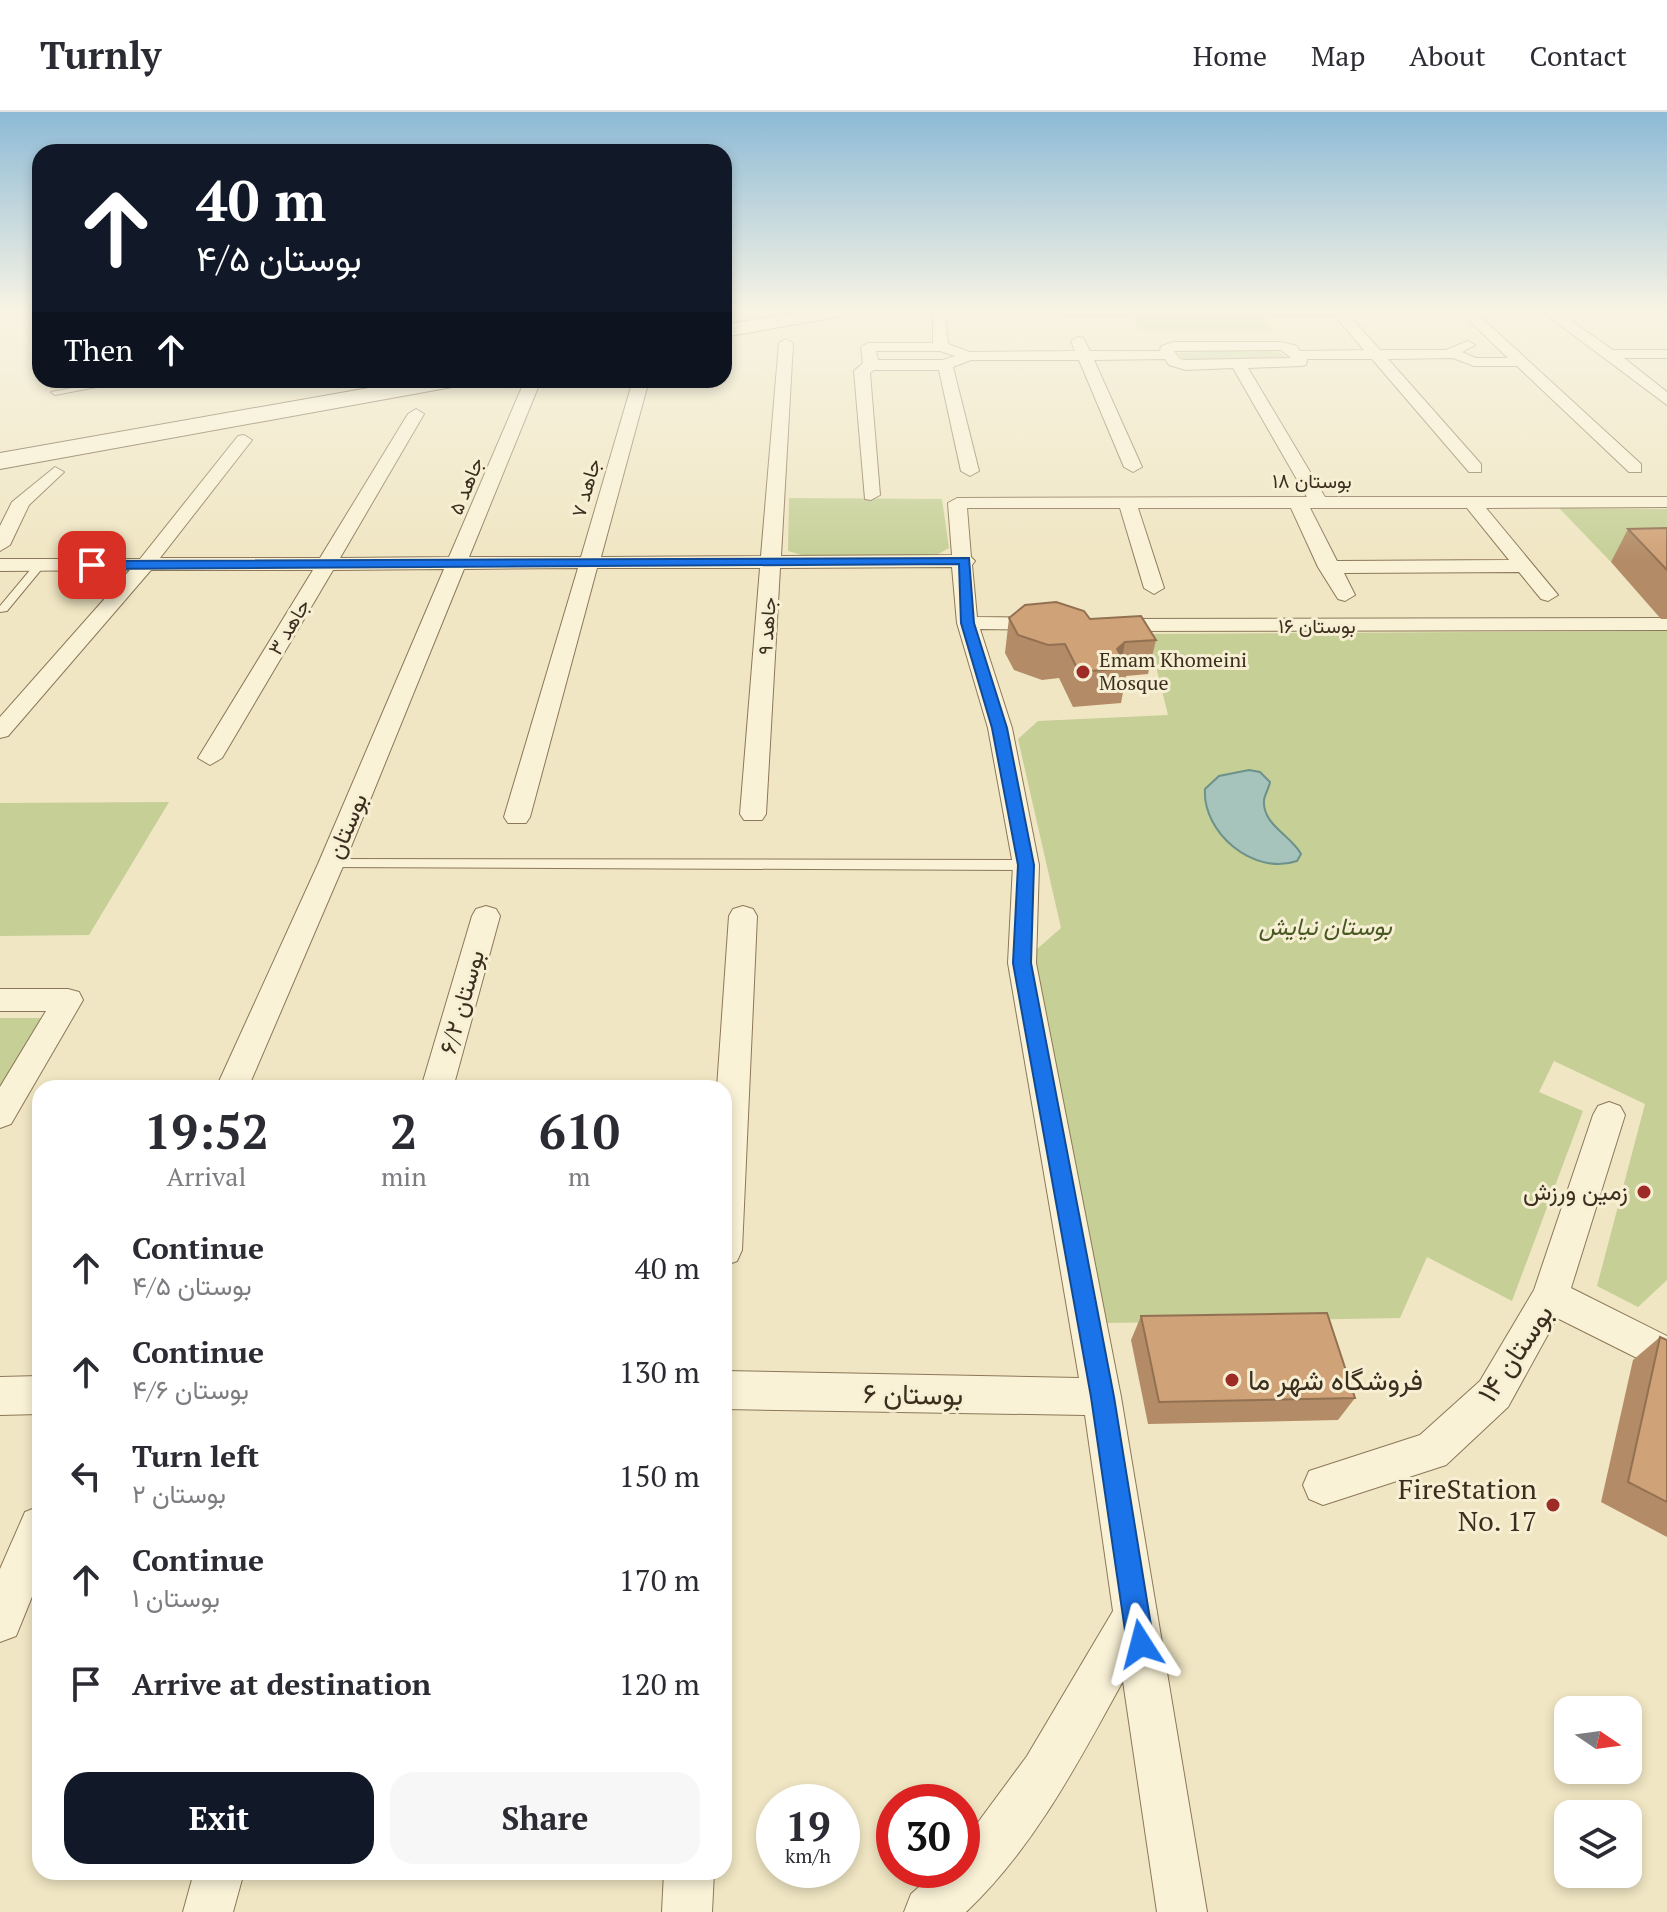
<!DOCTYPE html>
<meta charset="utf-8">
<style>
:root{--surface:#fff;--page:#f7f7f7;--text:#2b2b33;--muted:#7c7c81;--line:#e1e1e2;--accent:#111827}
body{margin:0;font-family:"PT Serif",Vazirmatn,serif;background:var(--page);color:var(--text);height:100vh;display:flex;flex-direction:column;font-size:30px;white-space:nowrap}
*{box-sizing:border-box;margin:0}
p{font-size:26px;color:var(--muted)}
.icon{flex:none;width:44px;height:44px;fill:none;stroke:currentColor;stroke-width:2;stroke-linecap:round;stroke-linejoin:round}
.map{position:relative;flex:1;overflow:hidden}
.side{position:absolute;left:32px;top:968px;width:700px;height:800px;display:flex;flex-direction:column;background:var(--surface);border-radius:24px;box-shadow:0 4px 12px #0003}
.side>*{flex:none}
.top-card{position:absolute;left:32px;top:32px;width:700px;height:244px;border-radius:24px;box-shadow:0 4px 12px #0003;background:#111827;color:#fff;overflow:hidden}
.needle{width:52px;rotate:103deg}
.tools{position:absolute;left:1554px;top:1584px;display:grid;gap:16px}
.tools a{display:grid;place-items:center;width:88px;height:88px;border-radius:16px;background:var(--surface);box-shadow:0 4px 12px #0003;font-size:40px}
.speed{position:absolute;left:756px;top:1672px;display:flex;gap:16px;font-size:40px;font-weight:700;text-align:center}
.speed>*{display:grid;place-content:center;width:104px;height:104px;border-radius:50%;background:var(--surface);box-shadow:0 4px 12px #0003;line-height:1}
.speed small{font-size:20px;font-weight:400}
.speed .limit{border:12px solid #d22;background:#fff;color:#111}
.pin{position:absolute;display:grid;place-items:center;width:68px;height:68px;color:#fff;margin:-34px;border-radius:16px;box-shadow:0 4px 12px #0006}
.me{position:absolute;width:88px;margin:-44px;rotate:351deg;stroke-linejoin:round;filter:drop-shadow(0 0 6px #0008)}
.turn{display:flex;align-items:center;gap:28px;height:168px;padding:0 32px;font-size:36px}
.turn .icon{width:104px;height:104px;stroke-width:2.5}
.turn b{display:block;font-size:56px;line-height:68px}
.then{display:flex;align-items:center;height:76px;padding:0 32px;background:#0003;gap:16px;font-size:30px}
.eta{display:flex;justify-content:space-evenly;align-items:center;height:136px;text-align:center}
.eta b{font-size:48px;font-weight:600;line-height:56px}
.cta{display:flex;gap:16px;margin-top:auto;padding:16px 32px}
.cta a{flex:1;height:92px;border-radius:24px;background:var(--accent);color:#fff;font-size:32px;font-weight:600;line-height:92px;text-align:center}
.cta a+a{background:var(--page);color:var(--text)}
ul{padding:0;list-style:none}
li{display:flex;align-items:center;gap:24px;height:104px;padding:0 32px}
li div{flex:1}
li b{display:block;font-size:30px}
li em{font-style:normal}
header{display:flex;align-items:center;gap:48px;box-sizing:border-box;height:112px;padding:0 40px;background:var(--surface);border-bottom:2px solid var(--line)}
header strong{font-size:38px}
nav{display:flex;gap:44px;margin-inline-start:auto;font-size:28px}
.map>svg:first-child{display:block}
</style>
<header>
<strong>Turnly</strong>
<nav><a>Home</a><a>Map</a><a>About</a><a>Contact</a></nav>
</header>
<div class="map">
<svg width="1667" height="1800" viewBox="0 0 1667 1800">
<rect width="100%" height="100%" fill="#f0e6c3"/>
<!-- green -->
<g fill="#c5cf96">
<polygon points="1130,203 1262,203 1273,219 1138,219"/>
<polygon points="1273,237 1287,245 1197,249 1181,245 1179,241"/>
<polygon points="789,386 942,387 949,436 935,444 805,444 788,439"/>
<polygon points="1559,396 1667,397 1667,449 1611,450"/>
<polygon points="1667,519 1667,1168 1638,1195 1597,1174 1645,992 1554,949 1539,980 1583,999 1512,1189 1427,1145 1400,1206 1106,1211 1028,845 1061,816 1018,627 1038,609 1168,603 1148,522"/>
<polygon points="169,690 89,823 0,824 0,691"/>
<polygon points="0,906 44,906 0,977"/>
</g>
<!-- water -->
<path fill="#a6c3bc" stroke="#6c928b" stroke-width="2" d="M1249,658L1260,660L1270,670C1269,676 1265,682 1264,688C1262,713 1291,723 1301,742L1297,749C1253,764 1202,720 1205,677L1219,664Z"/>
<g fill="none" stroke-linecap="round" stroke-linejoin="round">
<defs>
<g id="service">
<polygon points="114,268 133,268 55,283 51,280"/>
<polygon points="36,451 45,453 7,499 0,500 0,494"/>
<polygon points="331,747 1026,748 1033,753 1026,758 326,755 324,752 326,749"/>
</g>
<g id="minor">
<path d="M1059,198H1344L1380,238H1446L1468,229L1475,233L1462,240L1476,246H1508L1458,198H1473L1641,352V360H1629L1517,254H1474L1453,246L1388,247L1481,352V360H1469L1372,247H1307L1306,253L1301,254L1248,256L1325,385H1667V395L1486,396L1558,483L1548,489L1541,487L1519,460L1344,461L1355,483L1345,489L1338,487L1318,455L1291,396H1138L1164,476L1154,482L1144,476L1120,396H967L971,445L975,449L972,453L977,505L1049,506L1060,512L1049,518L980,517L1012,616L1039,753L1036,851L1121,1285L1207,1800H1157L1123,1569C1079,1649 1034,1736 966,1800H904L911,1782L938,1758H962V1732L1027,1644L1113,1499L1085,1303L724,1297V1259L1079,1266L1008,851L1013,753L988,616L957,511L952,455L780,456L766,702L762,708H744L740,702L760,456H597L530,705L526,711H508L504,705L578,456L464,457L344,752L248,976H216L318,752L444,457L333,458L222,646L210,653L198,646L313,458H151L8,624L0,626V605L130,458L0,459V447H140L238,324L244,323L252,328L160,446H320L408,302L416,297L424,302L340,446L449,445L525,268H541L469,445H581L633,268H649L601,445L761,444L779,231L786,227L793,231L781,444L952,443L948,391L957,386L1307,385L1233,256L1186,258L1169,253L1165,247L1094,248L1142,355L1133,360L1124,355L1079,248H971L953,255L979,359L970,364L961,359L939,258H874L870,261L880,383L871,388L865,387L854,259L863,251L861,235L868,231H933V202L945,205L948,232L970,240L1075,239L1071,229L1078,225L1083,226L1090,239H1160L1161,234L1174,230H1281L1297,234L1300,239L1364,238L1334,203H1065ZM1281,238L1291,246L1186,248L1180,247L1174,239ZM876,239H940L955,244L943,248H878ZM1310,396H1467L1509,448L1337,449Z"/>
<polygon points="1540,198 1556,198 1613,238 1667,238 1667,246 1624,246 1667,280 1667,293"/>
<polygon points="55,355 64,360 29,393 10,433 0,439 0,414 12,390"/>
<polygon points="1667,506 1667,518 1105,519 1094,513 1105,507"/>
<polygon points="486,794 496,797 500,804 453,976 421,976 472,804 476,797"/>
<polygon points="743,794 753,797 757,804 742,1138 737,1149 724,1154 724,976 717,976 729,804 733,797"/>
<polygon points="0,877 68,877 79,880 83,888 11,1012 0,1016 0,975 46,899 0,899"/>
<polygon points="1609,990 1620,994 1625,1003 1571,1176 1667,1224 1667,1261 1557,1206 1508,1295 1446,1353 1323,1393 1309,1387 1303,1373 1309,1359 1420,1323 1480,1269 1534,1178 1593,1003 1598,994"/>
<polygon points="40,1264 40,1302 0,1303 0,1265"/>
<polygon points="40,1394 40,1465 16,1524 0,1530 0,1457 25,1400"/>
<polygon points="194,1760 244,1760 233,1800 183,1800"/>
<polygon points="664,1760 714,1760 712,1800 662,1800"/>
</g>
<g id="secondary">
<polygon points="808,198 852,198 842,204 724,225 724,213"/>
<polygon points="414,268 463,268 452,275 0,357 0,341"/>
</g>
</defs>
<!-- service casing -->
<use href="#service" stroke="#8c7759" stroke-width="2"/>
<!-- minor casing -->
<use href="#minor" stroke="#8c7759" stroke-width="2"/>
<!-- secondary casing -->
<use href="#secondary" stroke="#6d583c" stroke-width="2"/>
<!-- service -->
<use href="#service" fill="#faf2d7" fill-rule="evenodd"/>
<!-- minor -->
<use href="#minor" fill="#faf2d7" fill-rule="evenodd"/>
<!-- secondary -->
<use href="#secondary" fill="#faf2d7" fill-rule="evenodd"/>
</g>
<!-- wall -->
<g fill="#b38b66">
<polygon points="1667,416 1667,507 1661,507 1611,450 1628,417"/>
<polygon points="1009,506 1156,528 1148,562 1126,564 1121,591 1073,595 1059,566 1042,568 1014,558 1005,541"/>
<polygon points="1141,1204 1355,1286 1338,1308 1148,1312 1131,1228"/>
<polygon points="1660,1225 1667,1228 1667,1425 1601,1390 1633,1248"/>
</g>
<!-- shaded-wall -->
<polygon fill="#927153" points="1125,530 1120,557 1117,537"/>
<!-- building -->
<g fill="#d0a277" stroke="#927153" stroke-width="2">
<polygon points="1667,416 1667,458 1628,417"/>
<polygon points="1056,490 1084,499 1090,507 1141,504 1156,528 1125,530 1117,537 1128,556 1079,560 1065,532 1048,533 1018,523 1009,506 1025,493"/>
<polygon points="1327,1201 1355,1286 1159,1290 1141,1204"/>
<polygon points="1660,1225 1667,1228 1667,1390 1628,1370"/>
</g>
<!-- sky -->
<linearGradient id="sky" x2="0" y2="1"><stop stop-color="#8dbad6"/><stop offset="0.44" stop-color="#f8f4e4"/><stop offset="1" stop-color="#f8f4e4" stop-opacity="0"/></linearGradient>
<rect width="1667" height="450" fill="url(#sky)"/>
<!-- route -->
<polygon fill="#1a73e8" stroke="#114b97" stroke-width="2" points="969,446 974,511 1007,616 1034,753 1031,851 1114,1285 1154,1532 1150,1542 1141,1546 1131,1542 1127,1532 1091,1285 1013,851 1018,753 992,616 961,511 959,452 92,457 86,453 92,449"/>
<!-- markers -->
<g fill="#9e2c26" stroke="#f7efd3" stroke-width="3">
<circle cx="1083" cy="560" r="8"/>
<circle cx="1644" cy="1080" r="8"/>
<circle cx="1232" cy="1268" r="8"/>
<circle cx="1553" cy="1393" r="8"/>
</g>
<g text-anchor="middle" stroke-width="6" stroke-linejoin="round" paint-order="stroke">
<!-- far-street labels -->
<g font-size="20" fill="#3b2e1e" stroke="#f7efd3">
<text x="1312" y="376">بوستان ۱۸</text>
<text transform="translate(466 374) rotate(-68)" y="7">جاهد ۵</text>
<text transform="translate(586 376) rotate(-74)" y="7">جاهد ۷</text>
<text transform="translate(767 514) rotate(-86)" y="7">جاهد ۹</text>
<text x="1317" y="521">بوستان ۱۶</text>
<text transform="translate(289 515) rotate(-59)" y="7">جاهد ۳</text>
</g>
<!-- far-poi labels -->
<g font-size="20" fill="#3b2e1e" stroke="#f7efd3" text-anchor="start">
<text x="1099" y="555">Emam Khomeini<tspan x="1099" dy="23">Mosque</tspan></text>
</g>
<!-- street labels -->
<g font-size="24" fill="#3b2e1e" stroke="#f7efd3">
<text transform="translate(347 714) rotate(-67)" y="8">بوستان</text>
<text transform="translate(462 890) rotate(-74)" y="8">بوستان ۶/۲</text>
</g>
<!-- park labels -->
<g font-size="24" font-style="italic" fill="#485823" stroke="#f7efd3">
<text x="1325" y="823">بوستان نیایش</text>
</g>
<!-- poi labels -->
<g font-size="24" fill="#3b2e1e" stroke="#f7efd3" text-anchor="end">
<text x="1628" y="1088">زمین ورزش</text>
</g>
<!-- near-street labels -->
<g font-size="28" fill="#3b2e1e" stroke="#f7efd3">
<text transform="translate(1515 1241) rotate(-56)" y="10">بوستان ۱۴</text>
<text transform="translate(913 1282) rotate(1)" y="10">بوستان ۶</text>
</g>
<!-- near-poi labels -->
<g font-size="28" fill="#3b2e1e" stroke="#f7efd3" text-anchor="start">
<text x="1248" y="1278">فروشگاه شهر ما</text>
<text x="1537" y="1387" text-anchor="end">FireStation<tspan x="1537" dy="32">No. 17</tspan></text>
</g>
</g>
</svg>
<div class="tools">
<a><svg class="needle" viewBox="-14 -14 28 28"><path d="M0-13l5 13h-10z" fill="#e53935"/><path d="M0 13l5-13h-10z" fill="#7c7c81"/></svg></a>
<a><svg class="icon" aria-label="layers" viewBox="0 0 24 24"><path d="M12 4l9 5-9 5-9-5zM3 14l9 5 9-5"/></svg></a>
</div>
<div class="speed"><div>19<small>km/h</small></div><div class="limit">30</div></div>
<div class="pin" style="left:92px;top:453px;background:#d93025"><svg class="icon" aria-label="arrive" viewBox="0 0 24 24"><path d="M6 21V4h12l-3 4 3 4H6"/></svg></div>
<svg class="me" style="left:1141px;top:1532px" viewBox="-20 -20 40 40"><path d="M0-17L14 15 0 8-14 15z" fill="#1a73e8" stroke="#fff" stroke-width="4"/></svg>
<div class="top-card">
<div class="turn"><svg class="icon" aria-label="ahead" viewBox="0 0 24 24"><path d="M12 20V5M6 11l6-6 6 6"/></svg><div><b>40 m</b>بوستان ۴/۵</div></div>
<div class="then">Then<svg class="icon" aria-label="ahead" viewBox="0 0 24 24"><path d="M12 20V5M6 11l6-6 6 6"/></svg></div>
</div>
<section class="side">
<div class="eta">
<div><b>19:52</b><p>Arrival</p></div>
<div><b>2</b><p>min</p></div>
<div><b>610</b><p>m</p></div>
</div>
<ul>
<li><svg class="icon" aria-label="ahead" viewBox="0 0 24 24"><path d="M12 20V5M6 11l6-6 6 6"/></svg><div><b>Continue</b><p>بوستان ۴/۵</p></div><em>40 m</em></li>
<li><svg class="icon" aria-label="ahead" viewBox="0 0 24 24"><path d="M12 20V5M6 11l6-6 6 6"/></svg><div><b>Continue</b><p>بوستان ۴/۶</p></div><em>130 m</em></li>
<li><svg class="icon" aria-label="left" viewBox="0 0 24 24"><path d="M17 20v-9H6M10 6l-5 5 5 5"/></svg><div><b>Turn left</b><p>بوستان ۲</p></div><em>150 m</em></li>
<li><svg class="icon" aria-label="ahead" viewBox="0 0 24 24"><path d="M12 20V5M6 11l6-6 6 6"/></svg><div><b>Continue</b><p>بوستان ۱</p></div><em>170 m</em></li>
<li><svg class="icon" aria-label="arrive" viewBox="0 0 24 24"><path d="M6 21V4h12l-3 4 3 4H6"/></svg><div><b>Arrive at destination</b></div><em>120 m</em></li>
</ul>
<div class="cta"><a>Exit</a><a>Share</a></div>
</section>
</div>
